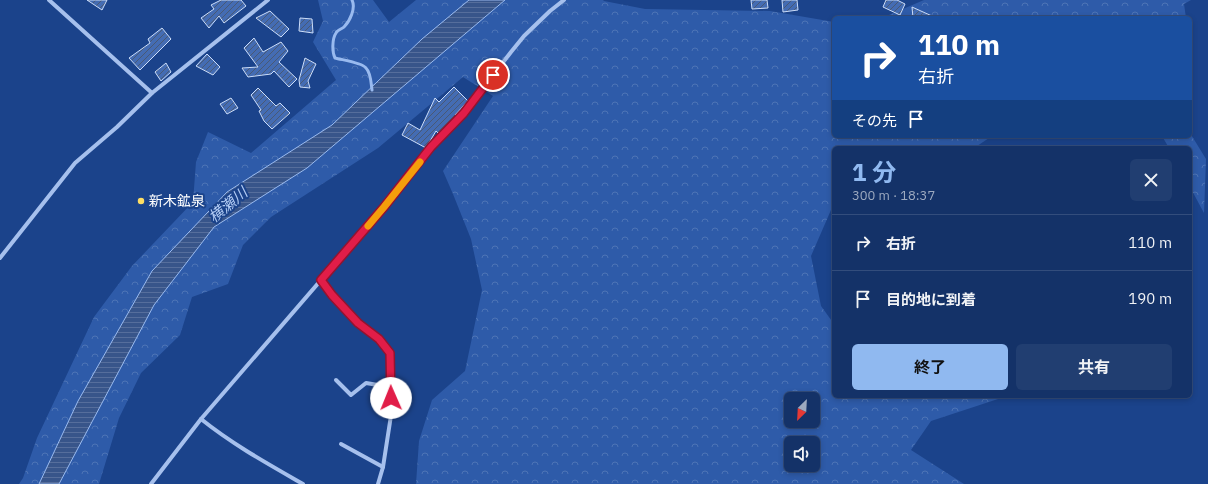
<!DOCTYPE html>
<html lang="ja">
<meta charset="utf-8">
<style>
:root{--surface:#143268;--page:#213e71;--text:#f1f3f6;--muted:#9daac0;--line:#334d7c;--accent:#90b9f0}
body{margin:0;font-family:"IBM Plex Sans","Noto Sans JP",sans-serif;background:var(--page);color:var(--text);height:100vh;display:flex;flex-direction:column;font-size:15px;white-space:nowrap}
*{box-sizing:border-box;margin:0}
p{font-size:13px;color:var(--muted)}
.icon{flex:none;width:22px;height:22px;fill:none;stroke:currentColor;stroke-width:2;stroke-linecap:round;stroke-linejoin:round}
.map{position:relative;flex:1;overflow:hidden}
.side{position:absolute;left:832px;top:146px;width:360px;height:252px;display:flex;flex-direction:column;background:var(--surface);border-radius:6px;box-shadow:0 2px 6px #0003,0 0 0 1px var(--line)}
.side>*{flex:none}
.banner{position:absolute;left:832px;top:16px;width:360px;height:122px;border-radius:6px;box-shadow:0 2px 6px #0003,0 0 0 1px var(--line);background:#1a4fa0;color:#fff;overflow:hidden}
.needle{width:26px;rotate:204deg}
.buttons{position:absolute;left:784px;top:392px;display:grid;gap:8px}
.buttons a{display:grid;place-items:center;width:36px;height:36px;border-radius:6px;background:var(--surface);box-shadow:0 2px 6px #0003,0 0 0 1px var(--line);font-size:20px}
.pin{position:absolute;display:grid;place-items:center;width:34px;height:34px;color:#fff;margin:-17px;border:2px solid #fff;border-radius:50%;box-shadow:0 1px 4px #0007}
.me{position:absolute;width:44px;margin:-22px;rotate:359deg;stroke-linejoin:round;filter:drop-shadow(0 0 3px #0008)}
.turn{display:flex;align-items:center;gap:14px;height:84px;padding:0 20px;font-size:18px}
.turn .icon{width:52px;height:52px;stroke-width:2.5}
.turn b{display:block;font-size:28px;line-height:34px}
.then{display:flex;align-items:center;height:38px;padding:0 20px;background:#0003;gap:8px;font-size:15px}
.round{display:grid;place-items:center;flex:none;width:42px;height:42px;border-radius:6px;background:var(--page)}
.headline{display:flex;align-items:center;justify-content:space-between;height:68px;padding:0 20px}
h1{font-size:24px;font-weight:700;line-height:30px;color:var(--accent)}
.button{display:flex;gap:8px;margin-top:auto;padding:8px 20px}
.button a{flex:1;height:46px;border-radius:6px;background:var(--accent);color:#111;font-size:16px;font-weight:700;line-height:46px;text-align:center}
.button a+a{background:var(--page);color:var(--text)}
ul{padding:0;list-style:none}
li{display:flex;align-items:center;gap:12px;height:56px;padding:0 20px;border-top:1px solid var(--line)}
li div{flex:1}
li b{display:block;font-size:15px}
li em{font-style:normal}
.map>svg:first-child{display:block}
</style>
<div class="map">
<svg width="1208" height="484" viewBox="0 0 1208 484">
<defs>
<pattern id="forest-crowns" width="20" height="18" patternUnits="userSpaceOnUse"><rect width="20" height="18" fill="#2e5ba9"/><path d="M2 6a3 3 0 1 1 6 0M12 15a3 3 0 1 1 6 0" fill="none" stroke="#4d74b6"/></pattern>
<pattern id="water-rules" width="6" height="5" patternUnits="userSpaceOnUse"><rect width="6" height="5" fill="#38558a"/><path d="M0 2.5h6" fill="none" stroke="#566e9c"/></pattern>
<pattern id="building-hatch" width="6" height="6" patternUnits="userSpaceOnUse"><rect width="6" height="6" fill="#446cb3"/><path d="M-1 1l2-2M0 6l6-6M5 7l2-2" fill="none" stroke="#495975"/></pattern>
</defs>
<rect width="100%" height="100%" fill="#1b438b"/>
<!-- forest -->
<g fill="url(#forest-crowns)" fill-rule="evenodd">
<path d="M318,0H373L389,22L416,0H603L604,1L645,9L770,11L834,22V136H992L974,148H906L902,146L834,148V203L811,256L821,306L834,324V396H1012L998,399L931,421L911,450L964,484H416L419,441L432,400L465,371L482,290L471,239L453,194L443,171L493,96L463,77L378,148L271,217L243,245L228,284L192,297L180,335L141,373L119,418L99,484H19L23,478L37,438L94,317L132,266L193,202L196,162L208,132L251,153L336,80L313,42L323,21ZM791,399H813V421H791ZM791,443H813V465H791Z"/>
<polygon points="924,0 1191,0 1184,4 1186,18 882,18"/>
<polygon points="1190,133 1206,159 1204,213 1190,187 1190,148 1169,148 1162,136 1190,136"/>
</g>
<!-- water -->
<polygon fill="url(#water-rules)" stroke="#99baef" points="469,0 505,0 307,168 214,227 154,305 59,484 39,484 78,401 152,271 227,192 332,125 422,39"/>
<g fill="none" stroke-linecap="round" stroke-linejoin="round">
<!-- stream -->
<path stroke="#99baef" stroke-width="3" d="M352,0C356,8 350,21 344,27C342,29 337,30 336,33C332,39 332,52 335,58C342,60 361,62 366,68C371,73 371,83 372,90"/>
</g>
<!-- building -->
<g fill="url(#building-hatch)" stroke="#ccddf9">
<polygon points="87,0 107,0 102,10"/>
<polygon points="221,0 241,0 246,6 224,23 219,16 209,28 201,18 214,9 211,5"/>
<polygon points="751,0 767,0 768,8 752,9"/>
<polygon points="782,0 797,0 798,10 783,12"/>
<polygon points="886,0 897,0 905,4 900,15 883,7"/>
<polygon points="912,7 932,16 913,18"/>
<polygon points="270,11 289,29 281,37 256,18"/>
<polygon points="300,18 312,19 313,33 299,31"/>
<polygon points="162,28 171,39 140,70 129,58 150,43 148,39"/>
<polygon points="254,38 263,52 281,42 288,51 279,62 297,79 289,87 274,71 271,74 248,77 242,68 258,67 244,48"/>
<polygon points="207,54 220,67 213,75 196,66"/>
<polygon points="305,58 316,64 308,81 310,88 300,87 299,80"/>
<polygon points="166,63 171,72 161,81 155,72"/>
<polygon points="454,87 468,101 455,115 456,116 439,134 436,131 426,148 402,135 408,123 420,130 435,98 439,102"/>
<polygon points="258,88 276,106 280,103 290,113 272,129 264,121 259,111 261,110 251,95"/>
<polygon points="231,98 238,108 227,114 220,104"/>
</g>
<g fill="none" stroke-linecap="round" stroke-linejoin="round">
<!-- minor -->
<g stroke="#a6c0ed" stroke-width="4">
<polyline points="49,0 152,93"/>
<polyline points="0,258 75,163 117,127 152,93 268,0"/>
<polyline points="321,279 332,295 358,323 379,339 390,353 390,387 392,409 383,467 378,484"/>
<polyline points="336,380 351,395 366,383 390,387"/>
<path d="M201,419C232,444 268,464 303,484"/>
<polyline points="341,444 383,467"/>
<polyline points="151,484 201,419 384,207 431,147 464,113 511,52 524,36 550,11 564,0"/>
</g>
</g>
<g fill="none" stroke-linecap="round" stroke-linejoin="round">
<defs>
<polyline id="route" points="391,398 390,353 379,339 358,323 332,295 321,280 384,207 431,147 464,113 493,75"/>
</defs>
<!-- route casing -->
<use href="#route" stroke="#92132f" stroke-width="10"/>
<!-- route -->
<use href="#route" stroke="#e11d48" stroke-width="7"/>
<!-- slow -->
<polyline stroke="#f59e0b" stroke-width="7" points="368,226 384,207 420,162"/>
</g>
<!-- markers -->
<circle fill="#fede63" stroke="#1b438b" stroke-width="1.5" cx="141" cy="201" r="4"/>
<g text-anchor="middle" stroke-width="4" stroke-linejoin="round" paint-order="stroke">
<!-- poi labels -->
<g font-size="14" fill="#fff" stroke="#1b438b" text-anchor="start">
<text x="149" y="206">新木鉱泉</text>
</g>
<!-- water labels -->
<g font-size="15" font-style="italic" fill="#b2cbf4" stroke="#1b438b">
<text transform="translate(228 205) rotate(-40)" y="5">横瀬川</text>
</g>
</g>
</svg>
<div class="buttons">
<a><svg class="needle" viewBox="-14 -14 28 28"><path d="M0-13l5 13h-10z" fill="#e53935"/><path d="M0 13l5-13h-10z" fill="#9daac0"/></svg></a>
<a><svg class="icon" aria-label="sound" viewBox="0 0 24 24"><path d="M4 9h4l5-4v14l-5-4H4zM17 9q2 3 0 6"/></svg></a>
</div>
<div class="pin" style="left:493px;top:75px;background:#d93025"><svg class="icon" aria-label="arrive" viewBox="0 0 24 24"><path d="M6 21V4h12l-3 4 3 4H6"/></svg></div>
<svg class="me" style="left:391px;top:398px" viewBox="-20 -20 40 40"><circle r="19" fill="#fff"/><path d="M0-13L10 11 0 6-10 11z" fill="#e11d48"/></svg>
<div class="banner">
<div class="turn"><svg class="icon" aria-label="right" viewBox="0 0 24 24"><path d="M7 20v-9h11M14 6l5 5-5 5"/></svg><div><b>110 m</b>右折</div></div>
<div class="then">その先<svg class="icon" aria-label="arrive" viewBox="0 0 24 24"><path d="M6 21V4h12l-3 4 3 4H6"/></svg></div>
</div>
<section class="side">
<div class="headline"><div><h1>1 分</h1><p>300 m · 18:37</p></div><a class="round"><svg class="icon" aria-label="close" viewBox="0 0 24 24"><path d="M6 6l12 12M18 6L6 18"/></svg></a></div>
<ul>
<li><svg class="icon" aria-label="right" viewBox="0 0 24 24"><path d="M7 20v-9h11M14 6l5 5-5 5"/></svg><div><b>右折</b></div><em>110 m</em></li>
<li><svg class="icon" aria-label="arrive" viewBox="0 0 24 24"><path d="M6 21V4h12l-3 4 3 4H6"/></svg><div><b>目的地に到着</b></div><em>190 m</em></li>
</ul>
<div class="button"><a>終了</a><a>共有</a></div>
</section>
</div>
